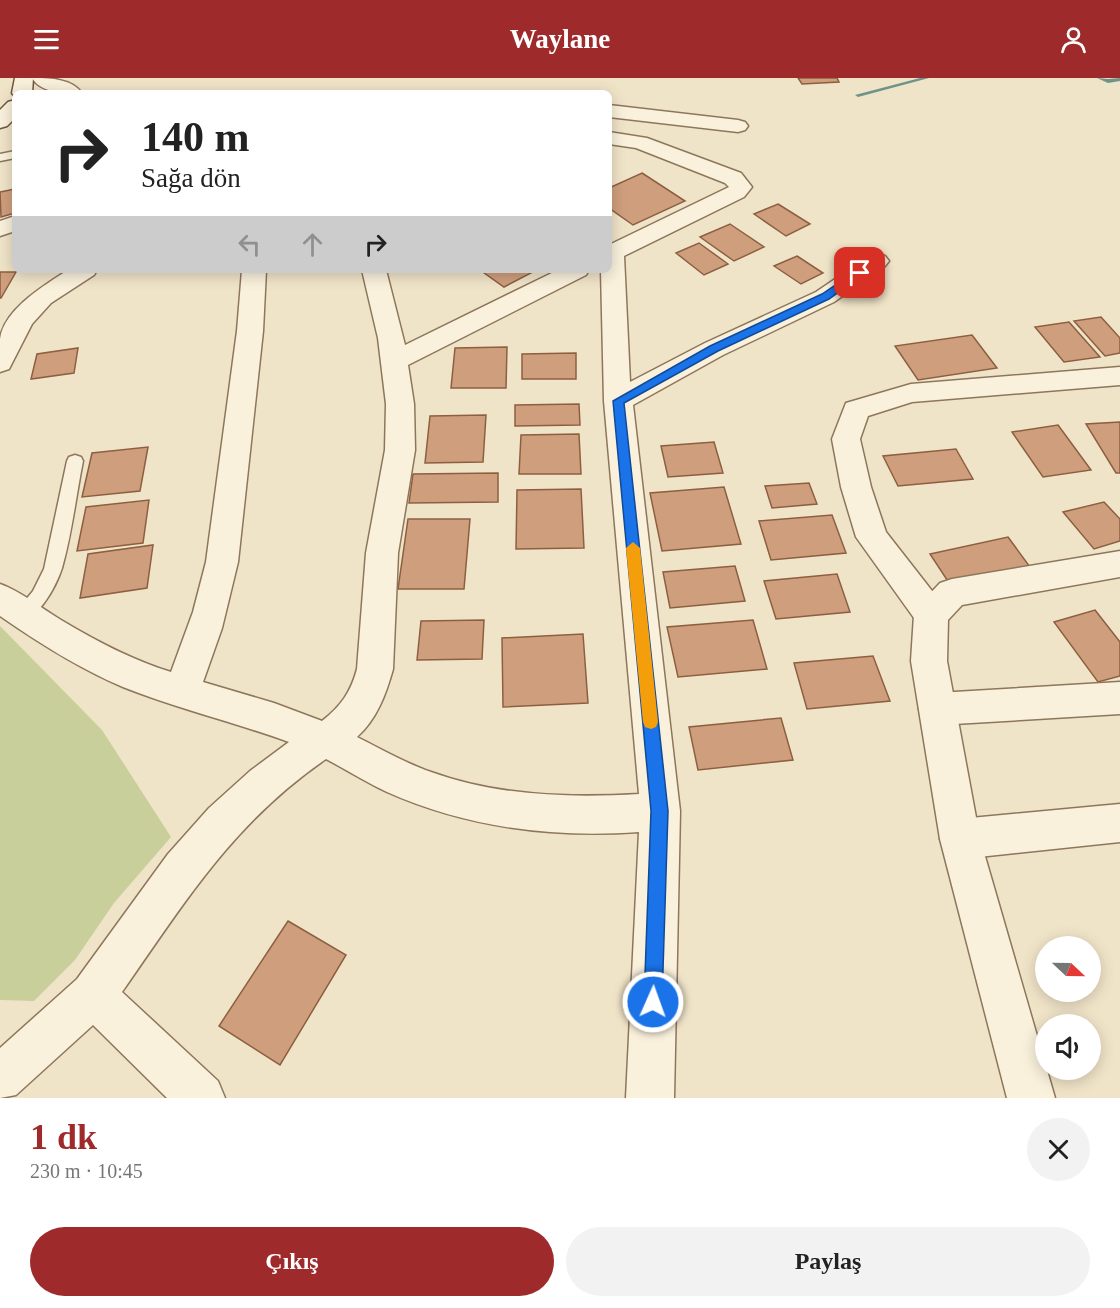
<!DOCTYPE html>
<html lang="tr">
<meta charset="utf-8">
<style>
:root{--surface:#fff;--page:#f2f2f2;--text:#222;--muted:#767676;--accent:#9e2a2b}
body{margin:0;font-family:"Times New Roman",serif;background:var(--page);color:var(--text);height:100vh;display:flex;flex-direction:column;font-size:22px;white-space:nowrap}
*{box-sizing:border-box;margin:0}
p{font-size:20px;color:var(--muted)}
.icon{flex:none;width:33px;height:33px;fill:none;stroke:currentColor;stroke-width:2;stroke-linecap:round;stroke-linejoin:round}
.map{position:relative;height:1020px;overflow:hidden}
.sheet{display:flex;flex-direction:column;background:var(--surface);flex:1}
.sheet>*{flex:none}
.banner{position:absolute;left:12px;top:12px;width:600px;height:183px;border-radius:9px;box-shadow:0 3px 15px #0003;background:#fff;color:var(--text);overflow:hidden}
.needle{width:39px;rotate:112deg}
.buttons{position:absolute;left:1035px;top:858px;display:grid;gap:12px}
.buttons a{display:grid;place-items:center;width:66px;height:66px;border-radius:50%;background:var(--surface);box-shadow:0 3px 15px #0003;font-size:30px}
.pin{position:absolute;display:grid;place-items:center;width:51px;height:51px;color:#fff;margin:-26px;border-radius:12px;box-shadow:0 3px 9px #0006}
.me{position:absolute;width:66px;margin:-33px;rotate:2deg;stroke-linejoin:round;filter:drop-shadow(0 0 4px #0008)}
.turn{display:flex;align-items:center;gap:21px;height:126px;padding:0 30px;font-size:27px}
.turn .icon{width:78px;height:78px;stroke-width:2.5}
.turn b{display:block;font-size:42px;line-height:51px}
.lanes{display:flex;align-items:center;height:57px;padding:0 30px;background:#0003;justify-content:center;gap:30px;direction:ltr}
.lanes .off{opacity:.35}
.round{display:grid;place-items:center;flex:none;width:63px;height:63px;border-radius:32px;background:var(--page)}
.summary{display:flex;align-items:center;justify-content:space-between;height:102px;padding:0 30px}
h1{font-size:36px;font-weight:700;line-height:45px;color:var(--accent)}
.primary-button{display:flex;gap:12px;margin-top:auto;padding:12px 30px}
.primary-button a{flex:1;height:69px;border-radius:36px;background:var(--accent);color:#fff;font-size:24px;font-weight:700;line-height:69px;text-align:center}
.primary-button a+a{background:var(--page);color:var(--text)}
header{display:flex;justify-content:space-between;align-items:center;height:78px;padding:0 30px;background:var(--accent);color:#fff;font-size:27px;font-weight:700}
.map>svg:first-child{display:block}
</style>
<header><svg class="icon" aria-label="menu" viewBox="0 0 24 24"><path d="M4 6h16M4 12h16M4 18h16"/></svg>Waylane<svg class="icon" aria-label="person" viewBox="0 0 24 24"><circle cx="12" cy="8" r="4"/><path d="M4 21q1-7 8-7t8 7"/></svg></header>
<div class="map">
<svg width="1120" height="1020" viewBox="0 0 1120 1020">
<rect width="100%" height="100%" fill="#f0e4c8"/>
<!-- green -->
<polygon fill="#c9cf9b" points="0,548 102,652 171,759 114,825 75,882 34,923 0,922"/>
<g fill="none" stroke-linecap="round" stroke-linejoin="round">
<!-- stream -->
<g fill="#6f938a" fill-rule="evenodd">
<polygon points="920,0 929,0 858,19 855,17"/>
<polygon points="1097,0 1108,1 1120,0 1120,3 1108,5"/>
</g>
</g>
<!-- building -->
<g fill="#cf9f7d" stroke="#8d5f41" stroke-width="1.5">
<polygon points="798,0 837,0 839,4 802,6"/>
<polygon points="642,95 685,123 633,147 609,130 609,110"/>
<polygon points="15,111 15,135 1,139 0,114"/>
<polygon points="778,126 810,146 786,158 754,136"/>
<polygon points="730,146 764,169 734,183 700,159"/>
<polygon points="699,165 728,186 704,197 676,175"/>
<polygon points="797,178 823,195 801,206 774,188"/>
<polygon points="480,192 527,192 531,195 504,209"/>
<polygon points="0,194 16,194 1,220 0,220"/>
<polygon points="1101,239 1120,260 1120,275 1105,278 1074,243"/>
<polygon points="1069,244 1100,279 1064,284 1035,249"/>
<polygon points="972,257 997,290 918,302 895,268"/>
<polygon points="507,269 506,310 451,310 455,270"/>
<polygon points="78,270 74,295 31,301 37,276"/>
<polygon points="576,275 576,301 522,301 522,276"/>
<polygon points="579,326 580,347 515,348 515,327"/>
<polygon points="486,337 483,384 425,385 430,338"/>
<polygon points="1120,344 1120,395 1116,395 1086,346"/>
<polygon points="1058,347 1091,392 1043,399 1012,354"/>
<polygon points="579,356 581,396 519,396 521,357"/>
<polygon points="714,364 723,395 668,399 661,368"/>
<polygon points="148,369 140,413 82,419 92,375"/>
<polygon points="956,371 973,401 898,408 883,378"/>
<polygon points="498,395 498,424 409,425 413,396"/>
<polygon points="809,405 817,426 772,430 765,408"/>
<polygon points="724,409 741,466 662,473 650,415"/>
<polygon points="581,411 584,470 516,471 517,412"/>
<polygon points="149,422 143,465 77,473 86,429"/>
<polygon points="1104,424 1120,441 1120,463 1094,471 1063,434"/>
<polygon points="832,437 846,475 771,482 759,443"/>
<polygon points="408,441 470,441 464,511 398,511"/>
<polygon points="1008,459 1030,489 951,508 930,476"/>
<polygon points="153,467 147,510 80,520 88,476"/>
<polygon points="735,488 745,523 670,530 663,494"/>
<polygon points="837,496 850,534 776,541 764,503"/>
<polygon points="1095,532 1120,564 1120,598 1098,604 1054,544"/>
<polygon points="484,542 482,581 417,582 421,543"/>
<polygon points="753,542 767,591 678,599 667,549"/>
<polygon points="583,556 588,625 503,629 502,560"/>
<polygon points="873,578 890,623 807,631 794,585"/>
<polygon points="781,640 793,682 698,692 689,649"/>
<polygon points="288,843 346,877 280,987 219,948"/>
</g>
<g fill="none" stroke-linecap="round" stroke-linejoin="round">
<defs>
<g id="service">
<polygon points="15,73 15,80 0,83 0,76"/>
<path d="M75,377L81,379L83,383C76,418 72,455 62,490C57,506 36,548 16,541L14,536L33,513L44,491L67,383L69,379Z"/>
</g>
<g id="minor">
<path d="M32,0C48,0 71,0 82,15C65,15 42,16 32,0Z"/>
<polygon points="609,27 738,42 745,44 748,48 745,52 738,54 609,39"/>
<path d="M609,54L647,60L741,95L752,109L744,119L624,178L630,304L705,265L816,214L869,178L877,176L885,178L889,183L885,188L834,224L723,277L633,327L680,733L674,1020H626L639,754C552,760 468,750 387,714C366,704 347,692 326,681C233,745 185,824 122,914L218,1003L225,1020H167L93,947L16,1017L0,1020V970L77,901L168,776L209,730L250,693L289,664C234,644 178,631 123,609C80,591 39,565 0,538V506C22,514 41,530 61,542C96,563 132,582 171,594L193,534L206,484L237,253L242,192H266L263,253L238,484L222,550L203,604L274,625L322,643C341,628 351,614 357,591L366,475L385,372L386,326L378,260L362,192H386L405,267L558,192H589L586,197L408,287L414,326L415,372L398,475L393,591C386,616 377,641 357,659C381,671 405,685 431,694C497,718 570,720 639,716L604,323L601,192H609V167L729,109L725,105L636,70L609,66Z"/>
<polygon points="15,138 15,153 0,158 0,143"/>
<path d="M68,192H97L94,197L51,225L32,246L9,291L0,294C0,283 0,271 0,261C4,231 45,207 68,192Z"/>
<polygon points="1120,289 1120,307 912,324 868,338 860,361 871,409 886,454 943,527 948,537 943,547 931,551 919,547 856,459 841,409 832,361 846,325 911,306"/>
<polygon points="1120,604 1120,636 937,647 924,643 919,631 924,619 937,615"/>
<polygon points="1120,726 1120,764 960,781 946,775 940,761 946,747 960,741"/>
</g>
<polygon id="tertiary" points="1120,473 1120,499 962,527 948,542 947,583 980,761 1055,1020 1007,1020 940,761 911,583 914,537 919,527 940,505 952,501"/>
<g id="secondary">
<polygon points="15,0 33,0 32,15 15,15 15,19 12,15"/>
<polygon points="15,22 15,40 7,48 0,50 0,32 8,24"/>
</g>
</defs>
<!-- service casing -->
<use href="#service" stroke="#8d765c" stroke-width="3"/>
<!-- minor casing -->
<use href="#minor" stroke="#8d765c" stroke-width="3"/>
<!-- tertiary casing -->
<use href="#tertiary" stroke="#8d765c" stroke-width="3"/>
<!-- secondary casing -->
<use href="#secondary" stroke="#6f573f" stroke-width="3"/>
<!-- service -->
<use href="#service" fill="#faf1dc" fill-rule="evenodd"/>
<!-- minor -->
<use href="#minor" fill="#faf1dc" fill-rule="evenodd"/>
<!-- tertiary -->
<use href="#tertiary" fill="#faf1dc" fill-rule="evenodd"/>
<!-- secondary -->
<use href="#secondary" fill="#faf1dc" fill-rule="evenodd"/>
</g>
<!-- route -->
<polygon fill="#1a73e8" stroke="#114b97" stroke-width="1.5" points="856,193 865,195 829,221 718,273 624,325 668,733 662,924 660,931 653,933 647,931 644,924 651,733 613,323 710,268 822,216"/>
<!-- slow -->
<polygon fill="#f59e0b" points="633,464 640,470 658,644 656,649 651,651 645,649 643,644 626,470"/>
</svg>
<div class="buttons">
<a><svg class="needle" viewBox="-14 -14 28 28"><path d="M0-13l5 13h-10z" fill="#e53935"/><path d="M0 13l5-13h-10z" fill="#767676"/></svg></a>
<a><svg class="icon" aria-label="sound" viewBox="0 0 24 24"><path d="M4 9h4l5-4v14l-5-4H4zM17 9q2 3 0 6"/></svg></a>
</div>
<div class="pin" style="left:860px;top:195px;background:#d93025"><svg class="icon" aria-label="arrive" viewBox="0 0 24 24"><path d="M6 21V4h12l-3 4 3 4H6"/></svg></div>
<svg class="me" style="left:653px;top:924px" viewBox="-20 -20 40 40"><circle r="17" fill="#1a73e8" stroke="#fff" stroke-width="3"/><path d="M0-11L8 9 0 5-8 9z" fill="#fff"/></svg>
<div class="banner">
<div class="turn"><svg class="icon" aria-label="right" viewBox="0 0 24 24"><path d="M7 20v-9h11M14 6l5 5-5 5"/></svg><div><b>140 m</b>Sağa dön</div></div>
<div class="lanes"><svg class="icon off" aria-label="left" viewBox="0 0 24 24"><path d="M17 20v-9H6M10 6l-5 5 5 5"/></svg><svg class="icon off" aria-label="ahead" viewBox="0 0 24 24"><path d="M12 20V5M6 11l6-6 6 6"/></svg><svg class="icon" aria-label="right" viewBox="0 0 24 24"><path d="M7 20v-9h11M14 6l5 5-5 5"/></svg></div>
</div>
</div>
<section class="sheet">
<div class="summary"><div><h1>1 dk</h1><p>230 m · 10:45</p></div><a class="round"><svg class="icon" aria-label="close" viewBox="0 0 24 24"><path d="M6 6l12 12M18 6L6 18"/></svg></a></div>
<div class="primary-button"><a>Çıkış</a><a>Paylaş</a></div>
</section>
